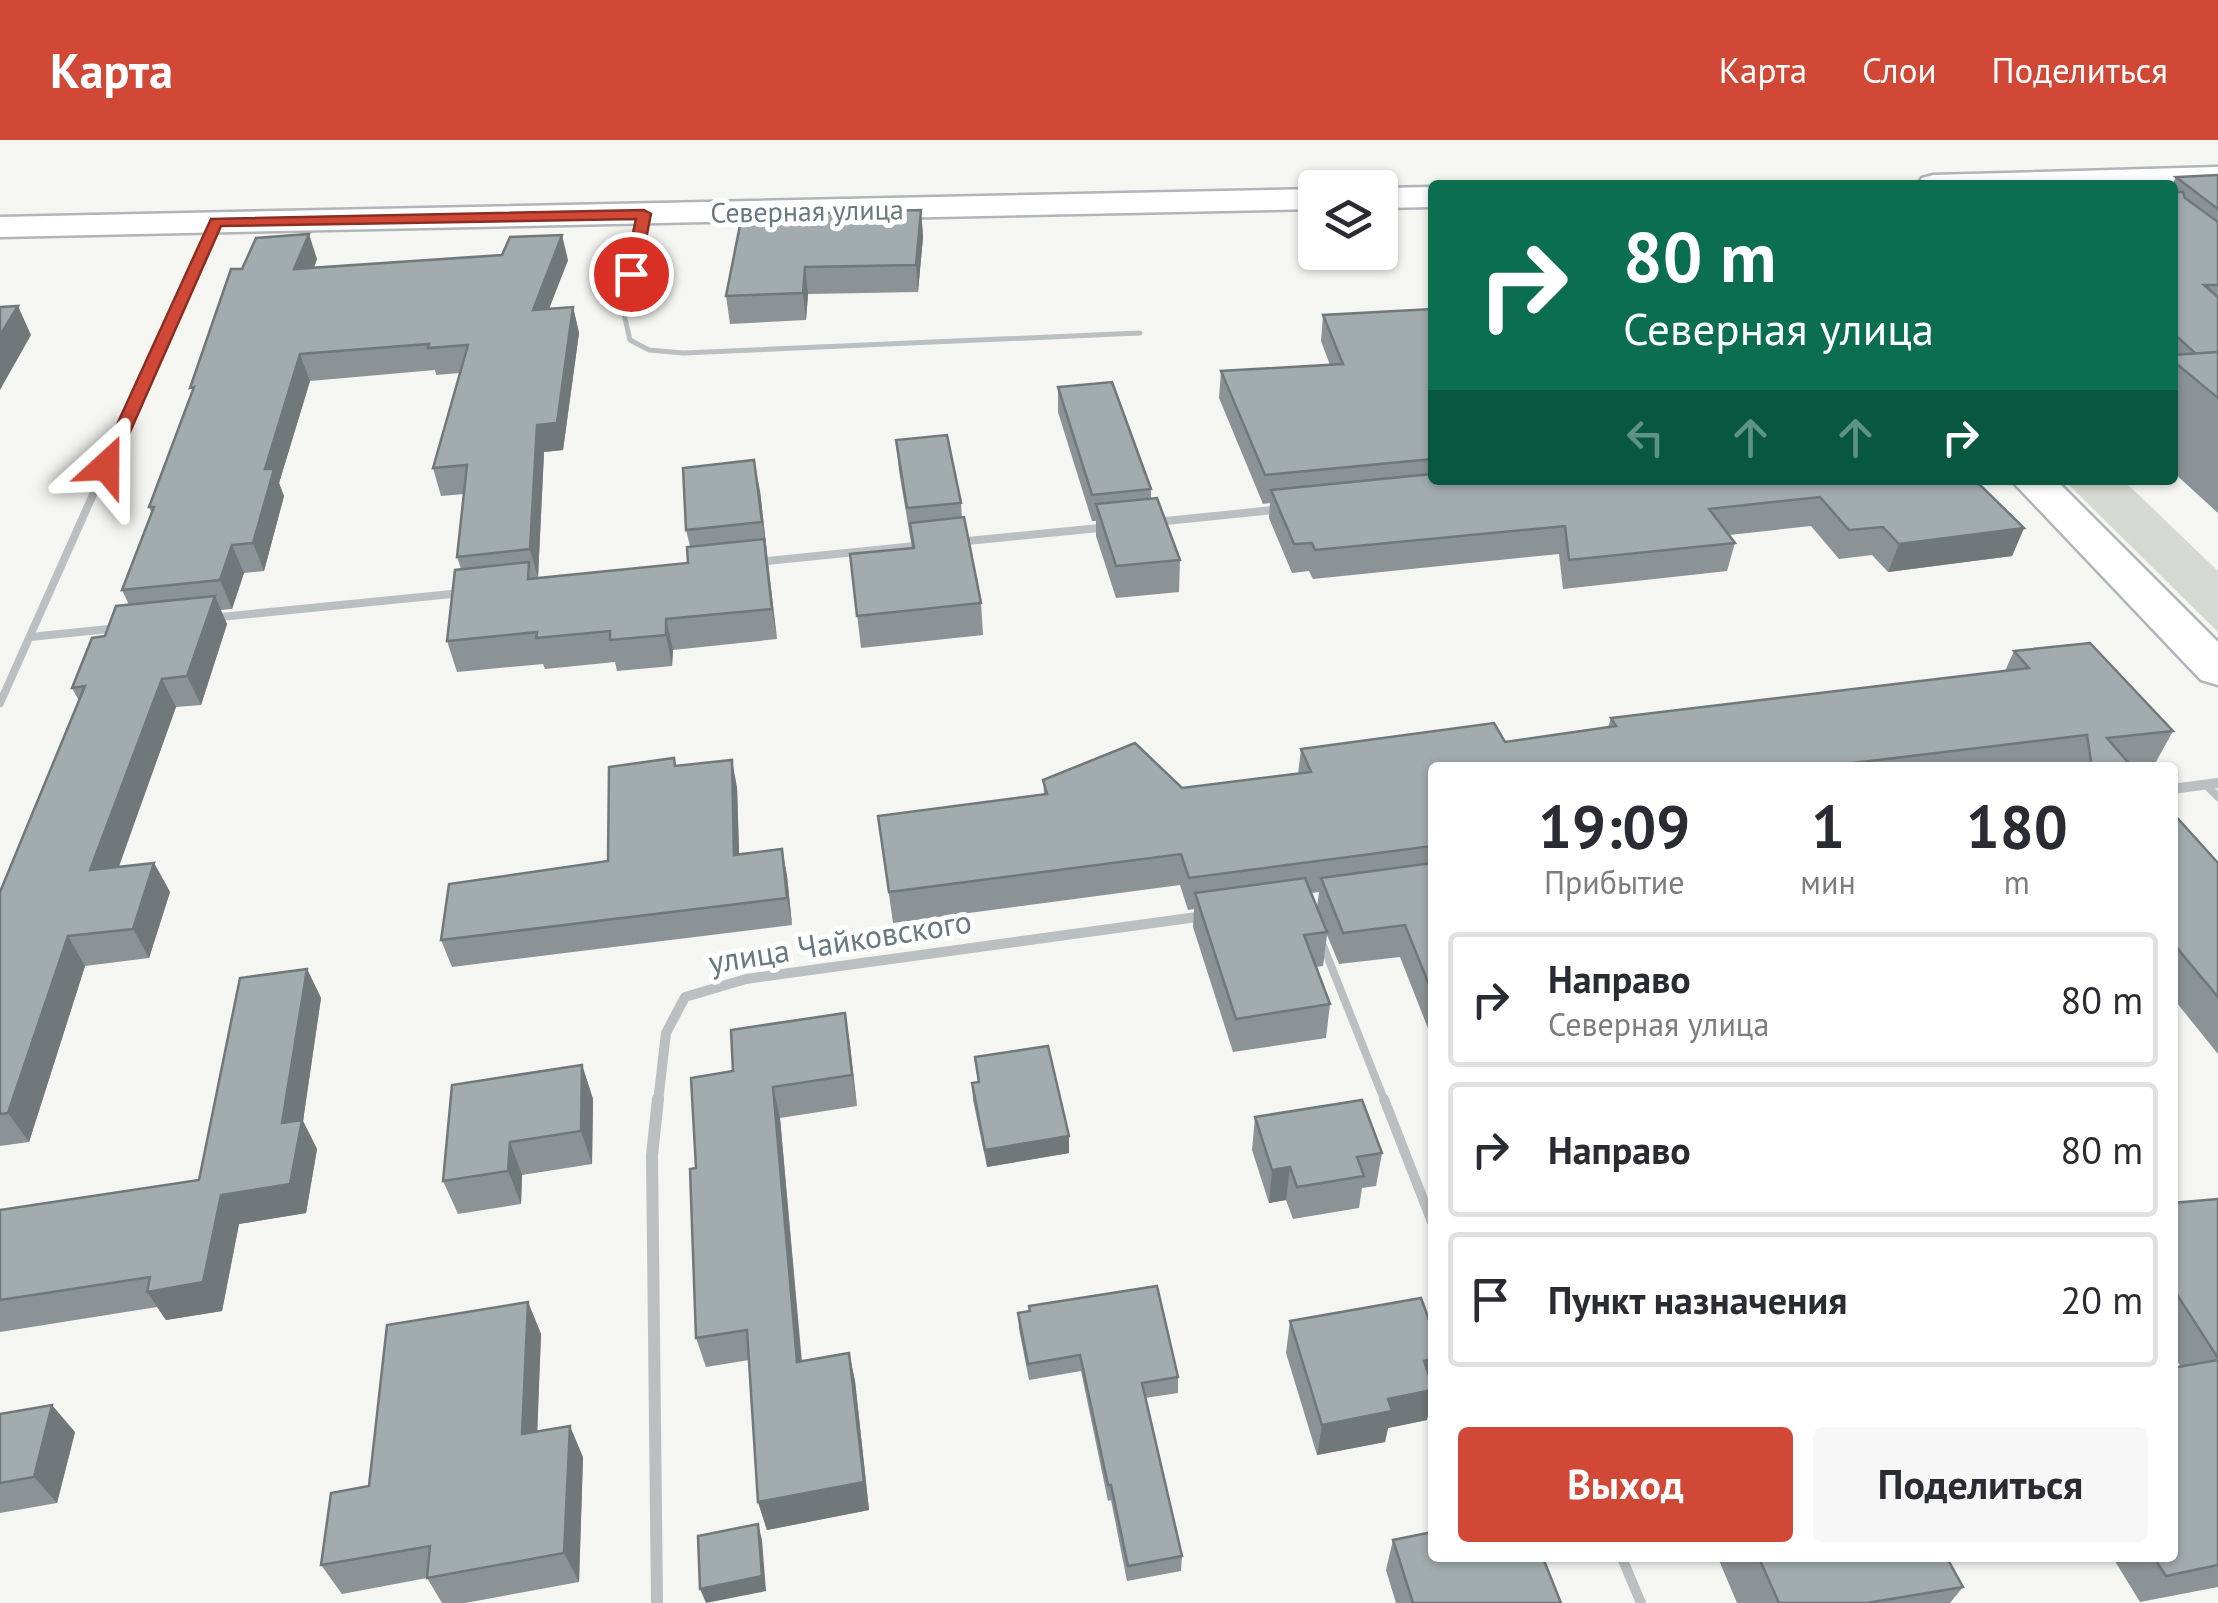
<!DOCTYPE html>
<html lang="ru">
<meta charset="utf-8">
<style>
:root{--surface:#fff;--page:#f7f7f7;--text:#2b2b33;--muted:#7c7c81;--line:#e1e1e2;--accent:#d14836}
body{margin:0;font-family:"PT Sans",sans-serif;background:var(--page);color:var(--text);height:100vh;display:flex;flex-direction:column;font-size:38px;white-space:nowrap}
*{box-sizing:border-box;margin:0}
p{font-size:32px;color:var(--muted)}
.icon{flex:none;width:55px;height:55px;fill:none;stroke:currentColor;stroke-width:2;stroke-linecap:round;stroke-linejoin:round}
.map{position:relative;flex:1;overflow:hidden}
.drawer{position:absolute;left:1428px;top:622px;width:750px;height:800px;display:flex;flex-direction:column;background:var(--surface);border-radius:10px;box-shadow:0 2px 8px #0004}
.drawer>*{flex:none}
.hud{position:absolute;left:1428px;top:40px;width:750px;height:305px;border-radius:10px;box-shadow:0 2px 8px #0004;background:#0b6e4f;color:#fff;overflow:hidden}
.buttons{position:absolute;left:1298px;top:30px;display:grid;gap:20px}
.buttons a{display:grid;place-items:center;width:100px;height:100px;border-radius:10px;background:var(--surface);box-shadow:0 2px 8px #0004;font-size:50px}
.pin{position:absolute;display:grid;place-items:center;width:85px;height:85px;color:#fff;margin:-42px;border:5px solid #fff;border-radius:50%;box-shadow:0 2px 10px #0007}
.me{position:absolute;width:110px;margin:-55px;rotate:24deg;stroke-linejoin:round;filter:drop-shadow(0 0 8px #0008)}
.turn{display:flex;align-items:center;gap:35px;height:210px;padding:0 30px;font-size:45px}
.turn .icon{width:130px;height:130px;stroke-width:2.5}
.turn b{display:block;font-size:70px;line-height:85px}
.lanes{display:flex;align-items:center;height:95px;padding:0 30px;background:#0003;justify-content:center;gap:50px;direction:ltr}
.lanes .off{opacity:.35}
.eta{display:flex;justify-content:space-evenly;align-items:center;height:170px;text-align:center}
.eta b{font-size:60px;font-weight:700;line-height:70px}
.primary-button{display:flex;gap:20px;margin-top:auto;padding:20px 30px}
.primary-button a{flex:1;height:115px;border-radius:10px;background:var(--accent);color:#fff;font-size:40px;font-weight:700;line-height:115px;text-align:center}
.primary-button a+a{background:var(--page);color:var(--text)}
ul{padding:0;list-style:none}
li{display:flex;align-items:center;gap:30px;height:135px;margin:0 20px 15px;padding:0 10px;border:5px solid var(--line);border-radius:10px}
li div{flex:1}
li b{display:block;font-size:38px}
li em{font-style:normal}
header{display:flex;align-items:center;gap:60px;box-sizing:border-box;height:140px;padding:0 50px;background:var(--accent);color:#fff}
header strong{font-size:48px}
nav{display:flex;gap:55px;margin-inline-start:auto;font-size:35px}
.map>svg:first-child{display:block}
</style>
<header>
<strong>Карта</strong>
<nav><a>Карта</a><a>Слои</a><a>Поделиться</a></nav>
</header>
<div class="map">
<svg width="2218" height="1463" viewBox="0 0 2218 1463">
<rect width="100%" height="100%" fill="#f5f5f2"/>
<!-- green -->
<polygon fill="#d5d9d1" points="2123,340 2218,431 2218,492 2065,341"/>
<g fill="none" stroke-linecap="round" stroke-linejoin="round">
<defs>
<g id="secondary">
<polygon points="2218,27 2218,47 1917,45 1922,38 1933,35"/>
<polygon points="1432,47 1432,67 1380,68 1380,48"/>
<polygon points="1315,49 1315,69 0,97 0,77"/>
<polygon points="2011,340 2056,340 2218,502 2218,545 2201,540"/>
</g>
</defs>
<!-- secondary casing -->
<use href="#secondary" stroke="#afb5b8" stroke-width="5"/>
<!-- lane-far2 -->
<polyline stroke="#babfc1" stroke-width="5" points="644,74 623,170 630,200 649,210 683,213 1140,193"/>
<!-- lane-far1 -->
<g stroke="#babfc1" stroke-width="8">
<polyline points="2206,645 2218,657"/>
<polyline points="1322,803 1385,962"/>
</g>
<!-- lane -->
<g stroke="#babfc1" stroke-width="10">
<polyline points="1384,959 1432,1082"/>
<polyline points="1622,1418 1641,1463"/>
</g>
<!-- street-far3 -->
<polyline stroke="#babfc1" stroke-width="6" points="140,250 215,82"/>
<!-- street-far2 -->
<g stroke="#babfc1" stroke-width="8">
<polyline points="1156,382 1283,369"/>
<polyline points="957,402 1109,387"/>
<polyline points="758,422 925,405"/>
<polyline points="210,478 462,453"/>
<polyline points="30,497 119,488"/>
<polyline points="0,563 141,247"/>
</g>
<!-- street-far1 -->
<g stroke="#babfc1" stroke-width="10">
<polyline points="2172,649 2218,643"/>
<polyline points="658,962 666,893 685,857 746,839 1204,776"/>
</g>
<!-- street -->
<polyline stroke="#babfc1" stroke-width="12" points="657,1463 652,1015 658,959"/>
<!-- secondary -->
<use href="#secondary" fill="#fff" fill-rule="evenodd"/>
</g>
<!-- wall -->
<g fill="#8b9396" fill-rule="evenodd">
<polygon points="2218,35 2218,373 2172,331 2172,45 2176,37"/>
<polygon points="921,70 923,97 918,152 808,154 806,180 730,184 726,156"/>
<polygon points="317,119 314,128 568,120 549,168 573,167 579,193 563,310 544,312 538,438 688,423 690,406 686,390 760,351 777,499 673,510 672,526 617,531 615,522 545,529 543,524 457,532 447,501 461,429 457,417 464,354 441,356 433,328 460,233 436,235 435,230 310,241 279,343 284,356 264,431 244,433 232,469 220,470 227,484 201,565 176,567 118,727 154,723 170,752 149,818 85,826 29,1002 0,1006 0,752 79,561 72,548 105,496 129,465 122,450 152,374 149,367 192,253"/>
<polygon points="1432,169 1432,340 1975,340 2024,388 2012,416 1888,432 1872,415 1839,419 1811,386 1729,395 1735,403 1727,431 1563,449 1559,414 1313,439 1309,431 1292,433 1269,378 1270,363 1263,364 1219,258 1221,231 1330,225 1321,201 1323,175"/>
<polygon points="1058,247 1151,349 1151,359 1180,420 1179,452 1116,458 1096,396 1096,381 1092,381 1058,272"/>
<polygon points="896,300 961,363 962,377 981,463 983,495 861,508 850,414 912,408 899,331"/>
<path d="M2014,511L2173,591L2156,622L2131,625L2133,628H1432V890L1429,891L1400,817L1339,824L1327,795L1323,826L1316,827L1330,864L1326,898L1233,912L1193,787L1194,769L1188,770L1180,745L893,783L878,676L1044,654L1043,640L1182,648L1298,634L1301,609L1505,602L1608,587L1611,578L2005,531ZM1319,752L1317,767L1311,753Z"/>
<polygon points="674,618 676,626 737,647 739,715 782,709 787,736 792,785 452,827 441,800 608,721"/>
<polygon points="2172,672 2218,723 2218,914 2172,857"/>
<polygon points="307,829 321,858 303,981 317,1009 306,1073 239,1084 222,1171 166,1180 157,1167 0,1192 0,1070 199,1040"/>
<polygon points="845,873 857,966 780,978 802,1221 849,1213 855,1241 869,1370 767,1390 758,1362 749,1220 706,1227 696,1198 696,1028 733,931"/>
<polygon points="975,917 1069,996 1069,1013 987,1027 973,960 972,943 978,942"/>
<polygon points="582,925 593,959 592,1024 522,1035 521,1064 458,1074 443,1041"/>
<polygon points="1255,977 1382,1013 1376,1046 1362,1048 1359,1068 1293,1079 1286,1060 1269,1063 1252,1010"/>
<polygon points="2218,1059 2218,1447 2140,1462 2113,1418 2172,1418 2181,1227 2172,1213 2172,1063"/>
<polygon points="528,1162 541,1194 537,1292 583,1317 579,1442 465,1463 442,1463 427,1438 342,1454 321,1425 369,1346"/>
<polygon points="1018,1173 1178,1237 1178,1253 1145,1258 1182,1416 1181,1431 1127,1441 1111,1360 1108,1361 1081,1231 1029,1240 1019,1189"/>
<polygon points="1290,1181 1427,1280 1388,1288 1385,1302 1317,1315 1286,1213"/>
<polygon points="0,1274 75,1292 57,1363 0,1373"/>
<polygon points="1393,1400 1561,1463 1396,1463 1386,1430"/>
<polygon points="1718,1418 1947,1418 1963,1447 1950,1463 1737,1463"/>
</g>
<!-- shaded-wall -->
<g fill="#71787a">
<polygon points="921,70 923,97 918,152 916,125"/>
<polygon points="309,94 317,119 303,154 294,129"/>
<polygon points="562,95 568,120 539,195 533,170"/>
<polygon points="805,127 808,154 806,180 803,153"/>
<polygon points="18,166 31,195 0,250 0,195"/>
<polygon points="573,167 579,193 563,310 544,312 538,438 530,409 537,285"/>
<polygon points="300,214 310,241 279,343 284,356 264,431 253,403 265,329"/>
<polygon points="754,320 760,351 767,414 762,382"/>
<polygon points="2024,388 2012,416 1888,432 1899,404"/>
<polygon points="764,399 768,429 777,499 772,469"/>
<polygon points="232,405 244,433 232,469 220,440"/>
<polygon points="215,456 227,484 201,565 187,536"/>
<polygon points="666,479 673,510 672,526 666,495"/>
<polygon points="162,539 176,567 107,760 90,730"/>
<polygon points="732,620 737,647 740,742 734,715"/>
<polygon points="782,709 787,736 792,785 787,758"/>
<polygon points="154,723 170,752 149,818 133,789"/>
<polygon points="68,796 85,826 29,1002 8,973"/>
<polygon points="307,829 321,858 303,981 317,1009 306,1073 239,1084 222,1171 166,1180 147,1152 221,1055 282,983"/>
<polygon points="845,873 850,904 857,966 852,935"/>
<polygon points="582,925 593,959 592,1024 581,991"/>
<polygon points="773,947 780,978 804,1251 797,1222"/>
<polygon points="1069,996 1069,1013 987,1027 985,1010"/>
<polygon points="510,1002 522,1035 521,1064 508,1031"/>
<polygon points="1290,1027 1286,1060 1269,1063 1272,1030"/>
<polygon points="528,1162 541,1194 536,1325 522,1294"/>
<polygon points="849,1213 855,1241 869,1370 767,1390 758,1362"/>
<polygon points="1432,1219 1432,1249 1424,1221"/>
<polygon points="1432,1250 1432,1258 1427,1280 1388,1288 1385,1302 1317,1315 1322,1285 1388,1259"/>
<polygon points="52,1265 75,1292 57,1363 34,1337"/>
<polygon points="570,1286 583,1317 579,1442 564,1413"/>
<polygon points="758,1384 762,1400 766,1451 706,1463 700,1449"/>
</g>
<!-- building -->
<g fill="#a2abae" stroke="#71787a" stroke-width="2.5">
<polygon points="2218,35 2218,69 2176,37"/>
<polygon points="2172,52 2183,52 2185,58 2218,82 2218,145 2204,145 2218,157 2218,212 2196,214 2172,192"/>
<polygon points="921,70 916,125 805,127 803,153 726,156 742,75"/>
<polygon points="309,94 294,129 502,115 510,97 562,95 533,170 573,167 557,283 537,285 530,409 457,417 467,325 433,328 468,205 428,208 429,204 300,214 265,329 274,329 253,403 232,405 220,440 122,450 154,367 149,367 194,247 190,248 231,129 242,129 256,98"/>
<polygon points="18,166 0,195 0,167"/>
<polygon points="1432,169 1432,319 1265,335 1221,231 1343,224 1323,175"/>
<polygon points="2218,212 2218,258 2172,220 2172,215"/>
<polygon points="1112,242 1151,349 1092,355 1058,247"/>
<polygon points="947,295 961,363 907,368 896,300"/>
<polygon points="754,320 762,382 686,390 683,328"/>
<polygon points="1432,334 1432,340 1975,340 2024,388 1899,404 1883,387 1849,390 1820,357 1709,369 1735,403 1569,420 1565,386 1315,410 1312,403 1294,404 1271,350"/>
<polygon points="1157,358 1180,420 1116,426 1096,364"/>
<polygon points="964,377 981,463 857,476 850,414 914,408 910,383"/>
<polygon points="764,399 772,469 666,479 666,495 610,500 610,491 536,498 537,492 447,501 455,430 529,422 528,439 688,423 687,407"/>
<polygon points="215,456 187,536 162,539 90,730 154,723 133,789 68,796 8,973 0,974 0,752 85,546 72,548 92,498 105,496 116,466"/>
<polygon points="2090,503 2173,591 2107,598 2133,628 2092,628 2087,595 1811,628 1432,628 1432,706 1189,738 1181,714 889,752 878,676 1047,654 1043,640 1135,603 1182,648 1311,632 1301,609 1494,583 1505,602 1616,586 1611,578 2029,528 2014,511"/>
<polygon points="674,618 675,626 732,620 734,715 782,709 787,758 441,800 449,744 608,721 609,627"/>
<polygon points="2172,672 2218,723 2218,857 2172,802"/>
<polygon points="1432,723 1432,852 1405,785 1343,793 1321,738"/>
<polygon points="1305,738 1327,792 1304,795 1330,864 1236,879 1195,753"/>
<polygon points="307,829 282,983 302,980 290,1044 221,1055 203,1142 147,1152 150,1137 0,1160 0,1070 199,1040 240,838"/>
<polygon points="845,873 852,935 773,947 797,1222 849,1213 864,1342 758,1362 747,1190 696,1198 690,1029 696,1028 691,938 733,931 731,890"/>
<polygon points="1048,906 1069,996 985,1010 972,943 979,942 975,917"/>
<polygon points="582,925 581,991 510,1002 508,1031 443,1041 452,945"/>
<polygon points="1362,960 1382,1013 1357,1017 1364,1036 1297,1047 1290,1027 1272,1030 1255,977"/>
<polygon points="2218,1059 2218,1218 2172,1147 2172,1063"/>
<polygon points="1157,1146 1178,1237 1142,1243 1182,1416 1128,1426 1111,1345 1108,1345 1080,1215 1028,1224 1018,1173 1030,1171 1029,1166"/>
<polygon points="1421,1158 1432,1188 1432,1219 1424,1221 1432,1244 1432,1250 1388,1259 1392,1271 1322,1285 1290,1181"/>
<polygon points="528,1162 522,1294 570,1286 564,1413 427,1438 430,1406 321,1425 331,1353 369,1346 387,1185"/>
<polygon points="2218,1220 2218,1425 2166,1436 2154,1418 2172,1418 2172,1228"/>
<polygon points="52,1265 34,1337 0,1343 0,1274"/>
<polygon points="758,1384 762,1436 700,1449 698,1396"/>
<polygon points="1432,1392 1432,1418 1543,1418 1561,1463 1413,1463 1393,1400"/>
<polygon points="1759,1418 1947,1418 1963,1447 1867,1463 1779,1463"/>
</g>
<!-- route -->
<polygon fill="#d14836" stroke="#882f23" stroke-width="2.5" points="644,70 651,74 639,134 631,139 624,134 636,79 221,86 115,326 106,332 98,326 211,79"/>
<g text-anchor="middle" stroke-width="10" stroke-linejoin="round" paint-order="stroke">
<!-- far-street labels -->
<g font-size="28" fill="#677880" stroke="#fff">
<text transform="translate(807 71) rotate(-1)" y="10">Северная улица</text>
</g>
<!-- street labels -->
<g font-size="32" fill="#677880" stroke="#fff">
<text transform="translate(840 802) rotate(-9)" y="11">улица Чайковского</text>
</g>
</g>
</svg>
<div class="buttons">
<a><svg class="icon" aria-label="layers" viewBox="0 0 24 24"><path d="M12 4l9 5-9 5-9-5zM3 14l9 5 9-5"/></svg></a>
</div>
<div class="pin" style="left:631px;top:134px;background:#d93025"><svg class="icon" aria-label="arrive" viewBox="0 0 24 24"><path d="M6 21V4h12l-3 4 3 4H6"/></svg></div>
<svg class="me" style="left:106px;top:326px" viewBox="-20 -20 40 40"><path d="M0-17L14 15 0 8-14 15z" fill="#d14836" stroke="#fff" stroke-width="4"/></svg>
<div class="hud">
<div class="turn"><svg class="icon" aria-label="right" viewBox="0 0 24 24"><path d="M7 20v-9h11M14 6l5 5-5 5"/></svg><div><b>80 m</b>Северная улица</div></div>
<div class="lanes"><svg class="icon off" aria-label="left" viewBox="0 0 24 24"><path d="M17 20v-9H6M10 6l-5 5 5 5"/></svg><svg class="icon off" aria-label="ahead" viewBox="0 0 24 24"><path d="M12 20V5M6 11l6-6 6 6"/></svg><svg class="icon off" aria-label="ahead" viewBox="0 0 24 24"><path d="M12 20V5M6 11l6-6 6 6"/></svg><svg class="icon" aria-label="right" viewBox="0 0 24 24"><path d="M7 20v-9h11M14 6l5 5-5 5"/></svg></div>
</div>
<section class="drawer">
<div class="eta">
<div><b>19:09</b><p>Прибытие</p></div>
<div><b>1</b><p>мин</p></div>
<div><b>180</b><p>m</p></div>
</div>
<ul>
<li><svg class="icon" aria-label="right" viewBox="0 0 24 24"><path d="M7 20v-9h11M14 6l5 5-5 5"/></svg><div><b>Направо</b><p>Северная улица</p></div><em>80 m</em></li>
<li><svg class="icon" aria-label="right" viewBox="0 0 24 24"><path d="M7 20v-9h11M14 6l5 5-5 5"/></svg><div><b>Направо</b></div><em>80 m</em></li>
<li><svg class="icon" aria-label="arrive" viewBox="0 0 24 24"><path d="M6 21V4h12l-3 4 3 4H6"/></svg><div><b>Пункт назначения</b></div><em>20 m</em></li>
</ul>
<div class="primary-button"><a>Выход</a><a>Поделиться</a></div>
</section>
</div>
